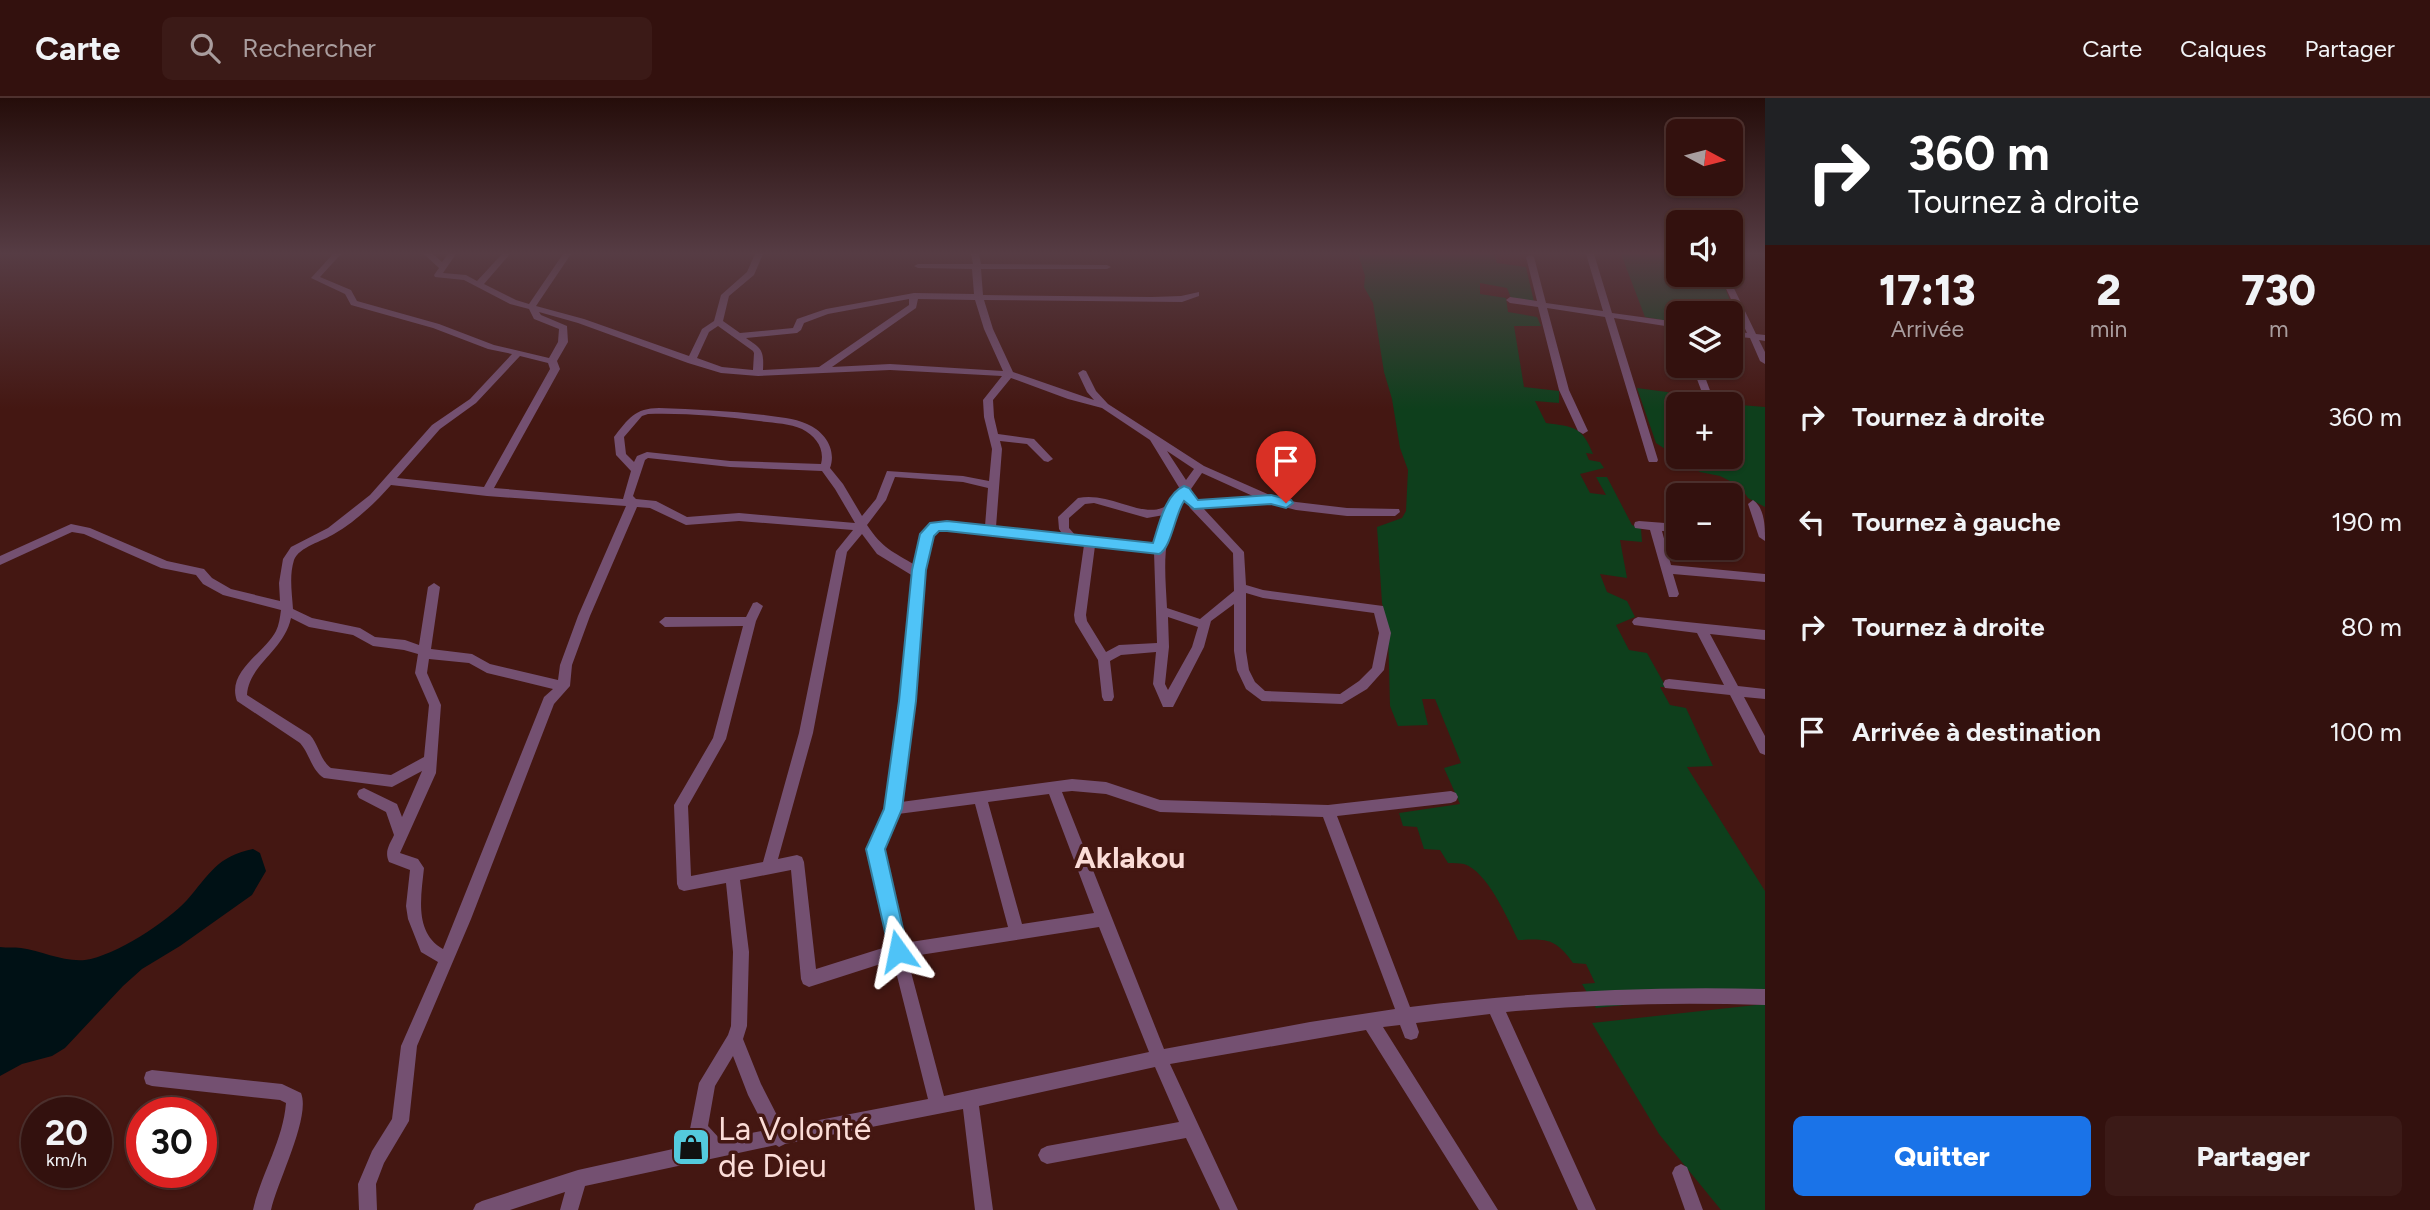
<!DOCTYPE html>
<html lang="fr">
<meta charset="utf-8">
<style>
:root{--surface:#33110e;--page:#3b1a17;--text:#f1f3f6;--muted:#a99d9e;--line:#4e312e;--accent:#1a73e8}
body{margin:0;font-family:Figtree,sans-serif;background:var(--page);color:var(--text);height:100vh;display:flex;flex-direction:column;font-size:26px;white-space:nowrap}
*{box-sizing:border-box;margin:0}
p{font-size:23px;color:var(--muted)}
.icon{flex:none;width:38px;height:38px;fill:none;stroke:currentColor;stroke-width:2;stroke-linecap:round;stroke-linejoin:round}
.map{position:relative;flex:1;overflow:hidden}
.sheet{display:flex;flex-direction:column;background:var(--surface);width:665px}
.sheet>*{flex:none}
.top-card{background:#202124;color:#fff;overflow:hidden}
.needle{width:46px;rotate:97deg}
.buttons{position:absolute;left:1666px;top:21px;display:grid;gap:14px}
.buttons a{display:grid;place-items:center;width:77px;height:77px;border-radius:10px;background:var(--surface);box-shadow:0 2px 5px #0004,0 0 0 2px var(--line);font-size:35px}
.speed{position:absolute;left:21px;top:999px;display:flex;gap:14px;font-size:35px;font-weight:700;text-align:center}
.speed>*{display:grid;place-content:center;width:91px;height:91px;border-radius:50%;background:var(--surface);box-shadow:0 2px 5px #0004,0 0 0 2px var(--line);line-height:1}
.speed small{font-size:18px;font-weight:400}
.speed .limit{border:10px solid #d22;background:#fff;color:#111}
.pin{position:absolute;display:grid;place-items:center;width:60px;height:60px;color:#fff;margin:-72px -30px;border-radius:50% 50% 50% 0;rotate:-45deg;box-shadow:0 0 7px #0007}
.pin .icon{rotate:45deg}
.me{position:absolute;width:77px;margin:-38px;rotate:348deg;stroke-linejoin:round;filter:drop-shadow(0 0 5px #0008)}
.turn{display:flex;align-items:center;gap:24px;height:147px;padding:0 28px;font-size:32px}
.turn .icon{width:91px;height:91px;stroke-width:2.5}
.turn b{display:block;font-size:49px;line-height:60px}
.eta{display:flex;justify-content:space-evenly;align-items:center;height:119px;text-align:center}
.eta b{font-size:42px;font-weight:800;line-height:49px}
.primary-button{display:flex;gap:14px;margin-top:auto;padding:14px 28px}
.primary-button a{flex:1;height:80px;border-radius:10px;background:var(--accent);color:#fff;font-size:28px;font-weight:800;line-height:80px;text-align:center}
.primary-button a+a{background:var(--page);color:var(--text)}
ul{padding:0;list-style:none}
li{display:flex;align-items:center;gap:21px;height:105px;padding:0 28px}
li div{flex:1}
li b{display:block;font-size:26px}
li em{font-style:normal}
header{display:flex;align-items:center;gap:42px;box-sizing:border-box;height:98px;padding:0 35px;background:var(--surface);border-bottom:2px solid var(--line)}
header strong{font-size:33px}
nav{display:flex;gap:38px;margin-inline-start:auto;font-size:24px}
.search{width:490px;height:63px;background:var(--page);display:flex;align-items:center;gap:18px;box-sizing:border-box;padding:0 24px;border-radius:10px;color:var(--muted);font-size:26px}
main{display:flex;flex:1;min-height:0}
.map>svg:first-child{display:block}
</style>
<header>
<strong>Carte</strong>
<div class="search"><svg class="icon" aria-label="search" viewBox="0 0 24 24"><circle cx="10" cy="10" r="6"/><path d="M15 15l6 6"/></svg>Rechercher</div>
<nav><a>Carte</a><a>Calques</a><a>Partager</a></nav>
</header>
<main>
<div class="map">
<svg width="1765" height="1112" viewBox="0 0 1765 1112">
<rect width="100%" height="100%" fill="#441712"/>
<!-- green -->
<g fill="#0e3f1c" fill-rule="evenodd">
<path d="M1358,156H1494L1497,165L1526,169L1534,204L1511,200L1507,190L1480,185V196L1506,200L1508,214L1537,219L1541,228H1514L1524,289L1559,293V305L1535,303L1546,325C1574,329 1582,328 1593,356L1586,355L1589,362L1600,364L1604,370L1580,376L1590,395L1606,397L1596,379H1607L1632,427L1641,431L1642,444L1620,442L1627,480L1600,476L1607,494L1627,503L1635,519L1616,527L1629,552L1647,555L1666,589H1660L1670,607L1686,610L1713,668L1687,669L1765,793V892L1596,910L1582,886L1595,885L1586,866L1573,865C1555,840 1547,841 1518,842C1508,821 1487,773 1464,766C1459,765 1453,765 1448,765L1440,752L1424,751L1417,729L1403,728L1399,715L1460,706L1444,670L1461,665L1435,601H1422L1428,627L1398,628L1390,608L1388,532L1382,505L1377,429L1402,420L1406,413L1408,372L1400,350L1392,301L1384,274L1373,205L1364,189L1365,178Z"/>
<polygon points="1621,156 1678,156 1678,177 1691,177 1694,183 1725,190 1731,205 1701,201 1671,203 1674,224 1645,219"/>
<path d="M1637,290L1667,294L1703,304L1765,309V409L1748,400L1740,388L1720,378L1700,374L1656,345ZM1678,306H1731V359H1678Z"/>
<polygon points="1765,906 1765,1112 1721,1112 1659,1036 1592,925"/>
</g>
<!-- water -->
<path fill="#001115" d="M253,751L260,755L266,773L252,797L180,848L142,871L123,888L65,950L52,958L22,966L0,978V849C7,850 14,849 21,850C42,853 63,864 85,862C115,858 167,824 187,802C209,777 217,758 253,751Z"/>
<g fill="none" stroke-linecap="round" stroke-linejoin="round">
<!-- minor -->
<g fill="#745071" fill-rule="evenodd">
<path d="M333,156H341L320,179L351,192L357,203L439,226L494,247L549,260L558,244L559,231L534,221L529,211L510,206L464,182L435,179L434,177L439,170L424,156H433L442,164L448,156H456L443,175L466,177L477,183L502,156H510L484,186L516,202L529,206L563,156H571L536,208L584,221L689,258L702,231L714,223L721,197L747,174L755,156H763L754,177L729,198L723,223L740,235L793,230L797,221L826,211L914,195L974,196L972,171L918,170L914,168L918,166H973L971,156H979L981,166L1107,167L1111,169L1107,171H981L983,197L1152,199L1181,198L1199,194V198L1182,204L984,202L993,231L1013,274L1094,302L1087,294L1078,275L1083,272L1086,273L1096,293L1108,306L1204,368L1274,399L1296,404L1347,410L1399,411L1400,414L1395,418H1347L1296,412L1269,405L1203,410L1244,454L1246,487L1263,492L1383,508L1391,535L1384,572L1367,591L1342,606L1262,603L1246,591L1237,572L1234,553V506L1211,523L1204,549L1173,609H1163L1153,586L1156,554L1121,557L1110,563L1114,599L1112,603H1104L1102,599L1098,562L1075,524L1074,517L1084,447L938,432C919,451 918,569 914,602C911,636 905,670 901,704L1072,681L1106,684L1160,702L1328,707L1451,693L1456,695L1458,699L1456,703L1451,705L1337,718L1410,909C1528,894 1646,888 1765,891V907C1678,904 1592,906 1506,914L1596,1112H1578L1490,916L1416,925L1419,934L1417,940L1411,942L1405,940L1400,927L1383,929L1498,1112H1479L1366,932L1170,966L1238,1112H1220L1186,1040L1047,1066L1041,1063L1038,1057L1041,1051L1047,1048L1179,1024L1155,969L979,1008L993,1112H975L963,1011L785,1046L779,1049L776,1047L585,1088L578,1112H560L565,1094L510,1112H473L476,1106L482,1103L578,1072L700,1045L690,1031L699,985L728,937L731,928L733,854L726,785L684,793L679,791L677,786L674,707L713,640L743,528L665,529L659,524L665,519H746L753,505L757,504L763,508L756,523L726,641L688,708L691,778L763,764L799,635L836,453L853,432L739,423L686,427L650,410L637,409L590,518L572,567L570,588L554,606L471,821L417,948L409,1023L384,1065L376,1086L377,1112H359L358,1086L372,1053L392,1021L401,948L438,864L421,854L408,821L406,808L410,772L389,764C384,753 390,746 394,737L386,714L359,700L357,696L359,692L364,690L397,706L402,719L422,673L392,689L324,680C311,672 310,656 300,645L237,603C226,573 265,555 276,533C279,527 280,519 281,512L223,497L203,486L196,477L161,470L84,436L72,434L0,467V458L71,426L90,430L167,463L204,471L212,480L231,491L280,503L279,485L283,461L291,449L328,430L370,397L432,327L470,301L512,256L488,251L433,230L351,207L345,196L311,180ZM909,201V207L819,269L763,272C764,252 762,251 746,240L797,235L801,232L804,225L828,216ZM918,201L975,202L984,231L1003,273L890,266L832,269L916,210ZM539,214L578,225L688,265L721,275L758,278L890,272L1002,278L983,302L984,319L992,351L989,383L963,378L887,373L876,401L862,418L843,386L830,370C837,351 824,333 807,326C794,320 778,319 764,317C729,313 694,311 659,310C635,310 628,321 614,339L616,357L631,373L623,401L494,390L560,271L557,263L568,244L567,228L541,217ZM718,228L753,253L754,255L753,272L722,269L697,260L709,234ZM520,258L548,265L550,271L484,389L397,380L440,331L476,305ZM1011,280L1068,301L1102,310L1150,342L1180,391C1176,397 1172,405 1166,408C1143,422 1110,393 1078,400L1058,419L1059,431L1063,437L996,429L1002,351L1000,343L1027,346L1044,363L1048,364L1053,361L1034,341L998,336L994,319L993,302ZM648,316C685,315 722,318 759,323C773,325 789,325 802,331C816,338 825,351 821,366L730,363L647,354L637,358L634,364L626,356L624,339L642,318ZM1167,353L1194,371L1186,382ZM648,360L730,369L822,373L835,391L855,425L739,415L687,419L656,403L636,401L633,398L645,362ZM1202,375L1255,399L1197,403L1191,391ZM895,379L963,384L988,390L985,428L947,424L931,425L921,436L915,467C892,453 883,451 867,427L886,402ZM391,387L487,398L626,408L578,518L560,567L558,582L490,566L472,556L431,551L440,489L434,485L428,489L419,547L405,542L375,539L360,530L312,520L293,511C292,495 289,478 294,462C299,449 323,443 334,436C355,424 375,405 391,387ZM1185,400L1190,410L1233,455L1234,493L1200,521L1167,510C1165,470 1160,435 1185,400ZM1094,405L1147,420L1164,417L1155,447L1076,438L1069,430V420L1085,406ZM862,436L877,456L913,478L902,603L886,711L869,751L889,848L816,871L804,764L802,759L797,757L778,761L813,635L847,454ZM1095,448L1154,454L1157,545L1119,547L1106,554L1087,523L1086,517ZM1246,495L1263,500L1374,515L1379,535L1372,570L1359,583L1340,596L1265,593L1255,584L1249,572L1246,553ZM1168,519L1198,529L1192,549L1168,592L1165,586L1169,549ZM291,520L309,529L353,537L373,548L404,552L418,556L415,575L429,607L424,659L391,677L331,670C320,662 319,647 310,637L247,597C249,566 284,553 291,520ZM429,561L469,565L487,575L553,591L544,599L534,624L443,851C414,834 421,799 424,770L418,761L400,755L436,675L441,607L427,575ZM1072,693L1106,696L1160,714L1323,719L1395,911L1310,924L1164,951L1062,694ZM1049,696L1094,815L1022,826L988,704ZM975,706L1008,829L904,845L883,751L898,716ZM791,772L801,881L803,886L809,889L893,862L928,1001L783,1029L761,986L743,941L747,928L749,854L740,782ZM1099,829L1149,954L944,998L907,859ZM733,958L748,997L766,1032L720,1041L708,1028L715,988Z"/>
<polygon points="1586,156 1594,156 1612,215 1678,224 1678,230 1614,220 1658,362 1657,364 1649,364 1648,362 1605,219 1547,210 1569,292 1588,333 1583,336 1578,333 1559,292 1538,209 1510,205 1506,202 1510,199 1537,203 1526,159 1530,157 1534,159 1546,205 1603,213"/>
<polygon points="1725,177 1729,180 1756,236 1765,237 1765,243 1759,242 1765,254 1765,266 1760,263 1750,240 1731,238 1731,232 1747,235 1721,180"/>
<polygon points="1692,268 1701,268 1715,306 1706,305"/>
<path d="M1753,402C1765,410 1765,429 1765,443L1759,439L1748,406Z"/>
<polygon points="1639,423 1678,426 1678,434 1662,433 1671,467 1765,476 1765,484 1673,476 1679,496 1677,499 1669,499 1650,432 1635,430 1634,427 1635,424"/>
<polygon points="1638,519 1765,532 1765,542 1710,536 1738,588 1765,591 1765,601 1744,599 1765,638 1765,657 1760,655 1730,597 1665,590 1663,586 1665,582 1669,581 1724,587 1697,535 1634,527 1632,524 1634,521"/>
<path d="M152,972L282,986L301,995C311,1019 277,1084 271,1112H253C261,1076 283,1043 286,1005L280,1002L152,988L146,986L144,980L146,974Z"/>
<polygon points="1681,1066 1687,1069 1703,1112 1685,1112 1672,1075 1675,1069"/>
</g>
</g>
<!-- sky -->
<linearGradient id="sky" x2="0" y2="1"><stop stop-color="#250d0a"/><stop offset="0.5" stop-color="#563c44"/><stop offset="1" stop-color="#563c44" stop-opacity="0"/></linearGradient>
<rect width="1765" height="311" fill="url(#sky)"/>
<!-- route -->
<path fill="#4fc3f7" stroke="#337fa1" stroke-width="2" d="M1184,388L1189,390L1198,402L1271,397L1291,402L1293,405L1286,410L1271,406L1194,411L1184,403C1175,416 1171,451 1159,456L947,433H939L934,438L926,472L916,603L902,711L885,751L908,853L905,860L898,863L891,860L866,751L884,711L899,603L912,472L920,436L930,425L947,423L1153,445C1159,427 1165,396 1184,388Z"/>
<!-- icons -->
<defs>
<symbol id="shop-square" viewBox="-11 -11 22 22"><rect x="-9" y="-9" width="18" height="18" rx="4" fill="#54cadd" stroke="#441712"/><path d="M-5-2.5h2.3a2.7 3.5 0 0 1 5.4 0H5L5.5 6h-11ZM-1.5-2.5h3a1.5 2.3 0 0 0-3 0Z" fill="#111"/></symbol>
</defs>
<g fill-rule="evenodd">
<use href="#shop-square" x="669" y="1027" width="44" height="44"/>
</g>
<g text-anchor="middle" stroke-width="7" stroke-linejoin="round" paint-order="stroke">
<!-- quarter labels -->
<g font-size="30" font-weight="bold" fill="#fbdcd7" stroke="#441712">
<text x="1130" y="770">Aklakou</text>
</g>
<!-- near-poi labels -->
<g font-size="32" fill="#fbdcd7" stroke="#441712" text-anchor="start">
<text x="718" y="1042">La Volonté<tspan x="718" dy="37">de Dieu</tspan></text>
</g>
</g>
</svg>
<div class="buttons">
<a><svg class="needle" viewBox="-14 -14 28 28"><path d="M0-13l5 13h-10z" fill="#e53935"/><path d="M0 13l5-13h-10z" fill="#a99d9e"/></svg></a>
<a><svg class="icon" aria-label="sound" viewBox="0 0 24 24"><path d="M4 9h4l5-4v14l-5-4H4zM17 9q2 3 0 6"/></svg></a>
<a><svg class="icon" aria-label="layers" viewBox="0 0 24 24"><path d="M12 4l9 5-9 5-9-5zM3 14l9 5 9-5"/></svg></a>
<a>+</a>
<a>−</a>
</div>
<div class="speed"><div>20<small>km/h</small></div><div class="limit">30</div></div>
<div class="pin" style="left:1286px;top:405px;background:#d93025"><svg class="icon" aria-label="arrive" viewBox="0 0 24 24"><path d="M6 21V4h12l-3 4 3 4H6"/></svg></div>
<svg class="me" style="left:898px;top:853px" viewBox="-20 -20 40 40"><path d="M0-17L14 15 0 8-14 15z" fill="#4fc3f7" stroke="#fff" stroke-width="4"/></svg>
</div>
<section class="sheet">
<div class="top-card">
<div class="turn"><svg class="icon" aria-label="right" viewBox="0 0 24 24"><path d="M7 20v-9h11M14 6l5 5-5 5"/></svg><div><b>360 m</b>Tournez à droite</div></div>
</div>
<div class="eta">
<div><b>17:13</b><p>Arrivée</p></div>
<div><b>2</b><p>min</p></div>
<div><b>730</b><p>m</p></div>
</div>
<ul>
<li><svg class="icon" aria-label="right" viewBox="0 0 24 24"><path d="M7 20v-9h11M14 6l5 5-5 5"/></svg><div><b>Tournez à droite</b></div><em>360 m</em></li>
<li><svg class="icon" aria-label="left" viewBox="0 0 24 24"><path d="M17 20v-9H6M10 6l-5 5 5 5"/></svg><div><b>Tournez à gauche</b></div><em>190 m</em></li>
<li><svg class="icon" aria-label="right" viewBox="0 0 24 24"><path d="M7 20v-9h11M14 6l5 5-5 5"/></svg><div><b>Tournez à droite</b></div><em>80 m</em></li>
<li><svg class="icon" aria-label="arrive" viewBox="0 0 24 24"><path d="M6 21V4h12l-3 4 3 4H6"/></svg><div><b>Arrivée à destination</b></div><em>100 m</em></li>
</ul>
<div class="primary-button"><a>Quitter</a><a>Partager</a></div>
</section>
</main>
